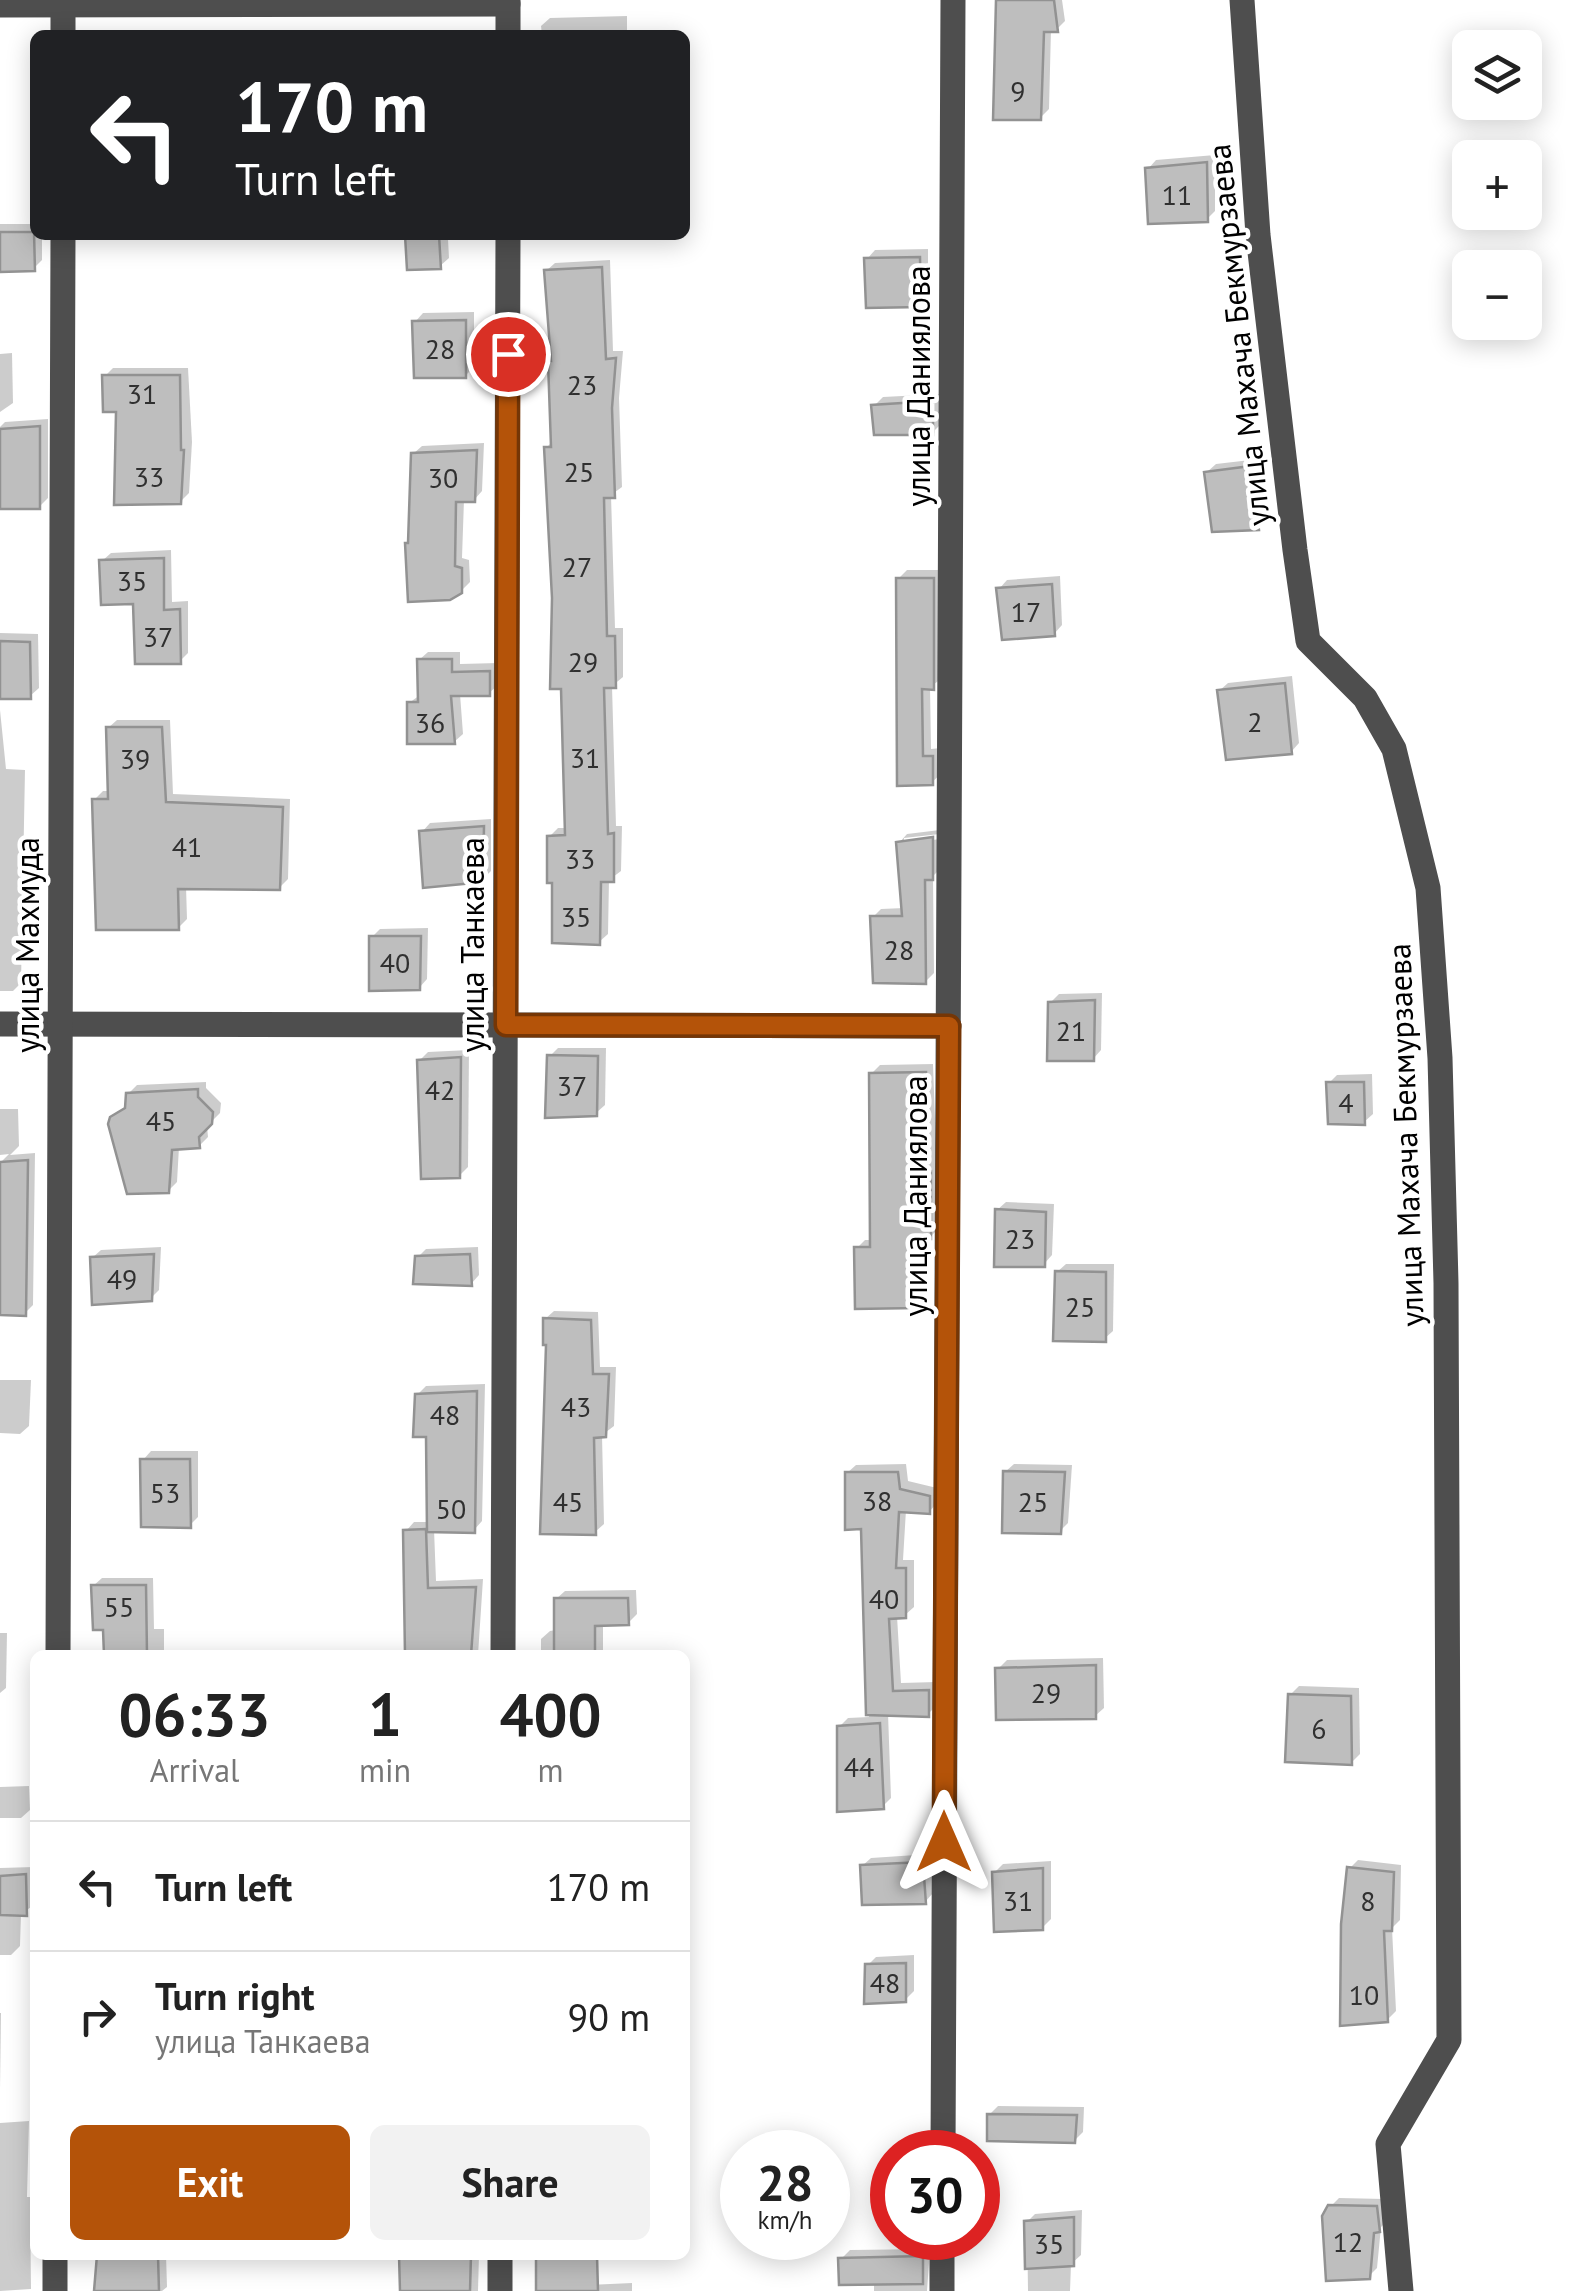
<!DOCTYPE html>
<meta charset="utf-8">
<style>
:root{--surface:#fff;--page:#f2f2f2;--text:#222;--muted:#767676;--line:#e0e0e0;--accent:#b45309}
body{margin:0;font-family:"PT Sans",sans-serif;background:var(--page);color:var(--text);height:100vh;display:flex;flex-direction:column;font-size:38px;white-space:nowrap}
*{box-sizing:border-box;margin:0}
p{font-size:32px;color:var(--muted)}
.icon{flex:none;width:55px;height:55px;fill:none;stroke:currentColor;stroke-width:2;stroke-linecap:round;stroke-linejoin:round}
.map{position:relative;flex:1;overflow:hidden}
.panel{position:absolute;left:30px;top:1650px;width:660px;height:610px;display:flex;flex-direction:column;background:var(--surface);border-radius:15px;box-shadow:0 5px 25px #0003}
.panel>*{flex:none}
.banner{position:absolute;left:30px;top:30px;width:660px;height:210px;border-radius:15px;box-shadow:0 5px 25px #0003;background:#202124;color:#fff;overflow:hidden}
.controls{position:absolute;left:1452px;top:30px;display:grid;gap:20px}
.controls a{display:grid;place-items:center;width:90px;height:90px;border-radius:15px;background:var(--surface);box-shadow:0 5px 25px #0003;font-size:50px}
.speed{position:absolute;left:720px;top:2130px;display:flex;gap:20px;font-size:50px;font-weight:700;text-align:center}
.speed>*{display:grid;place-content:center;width:130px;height:130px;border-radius:50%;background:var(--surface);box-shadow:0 5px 25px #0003;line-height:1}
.speed small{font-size:25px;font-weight:400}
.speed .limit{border:15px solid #d22;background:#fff;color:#111}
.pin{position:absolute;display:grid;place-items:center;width:85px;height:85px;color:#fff;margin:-42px;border:5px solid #fff;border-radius:50%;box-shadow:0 2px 10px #0007}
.me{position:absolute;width:110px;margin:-55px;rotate:0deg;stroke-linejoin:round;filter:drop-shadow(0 0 8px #0008)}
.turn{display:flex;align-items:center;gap:35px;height:210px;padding:0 40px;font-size:45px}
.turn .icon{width:130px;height:130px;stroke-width:2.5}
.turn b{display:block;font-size:70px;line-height:85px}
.eta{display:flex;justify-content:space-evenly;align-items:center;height:170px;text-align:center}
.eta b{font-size:60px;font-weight:700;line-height:70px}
.cta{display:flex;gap:20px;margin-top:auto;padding:20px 40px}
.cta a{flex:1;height:115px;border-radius:15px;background:var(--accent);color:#fff;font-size:40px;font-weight:700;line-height:115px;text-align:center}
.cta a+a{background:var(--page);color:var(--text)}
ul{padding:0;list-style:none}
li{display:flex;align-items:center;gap:30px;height:130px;padding:0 40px;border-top:2px solid var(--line)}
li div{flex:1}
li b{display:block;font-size:38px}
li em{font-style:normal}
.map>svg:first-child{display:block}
</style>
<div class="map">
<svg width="1573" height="2291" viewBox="0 0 1573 2291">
<rect width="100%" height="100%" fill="#fff"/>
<!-- shadow -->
<g fill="#0003">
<polygon points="997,0 1062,0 1065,21 1057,29 1051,29 1049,109 1040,118"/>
<polygon points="627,16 627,35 542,35 541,26 550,18"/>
<polygon points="1215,155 1215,211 1206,220 1148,169 1156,160"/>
<polygon points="0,224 35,224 35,235 42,235 42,260 34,268 0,270"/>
<polygon points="408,235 477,235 448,239 449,258 440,266"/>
<polygon points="928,249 928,296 920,305 867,259 875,250"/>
<polygon points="610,260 613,351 623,351 619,398 622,487 611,495 615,628 623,628 623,677 612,686 616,826 622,826 621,871 609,880 608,934 599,942 555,880 549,837 558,828 567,828 564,686 554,598 546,448 554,440 553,360 546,271 555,263"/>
<polygon points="474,312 474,367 465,376 415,322 423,313"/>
<polygon points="12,353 13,403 0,412 0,354"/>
<polygon points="113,368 188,368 192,442 189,493 180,502 105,376"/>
<polygon points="941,394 941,424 932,433 874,406 883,397"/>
<polygon points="48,419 48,498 39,507 0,507 0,427 5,422"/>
<polygon points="484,443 482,491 474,500 464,500 462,558 469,560 470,582 461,591 410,541 413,454 422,446"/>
<polygon points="1259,459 1266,519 1258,527 1207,472 1216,464"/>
<polygon points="171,550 172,602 188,601 188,653 180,661 102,561 111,553"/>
<polygon points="907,570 942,570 941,679 930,687 931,749 941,748 941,774 932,782 900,783 898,579"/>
<polygon points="1060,576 1062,625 1054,634 999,589 1007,580"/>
<polygon points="0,633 38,634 39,688 30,696 0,697"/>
<polygon points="428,652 460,652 460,664 498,663 498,685 489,693 460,694 463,734 454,742 409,703 420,695 419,660"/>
<polygon points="1292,676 1299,743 1291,752 1219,691 1228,683"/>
<polygon points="0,710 6,769 25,770 21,983 13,991 0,991"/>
<polygon points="117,720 170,720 173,794 290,799 288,879 279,888 186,886 187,919 178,928 94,800 103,791 110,791 108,728"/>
<polygon points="491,819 491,871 482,880 422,832 430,823"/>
<polygon points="940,830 940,834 904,838 904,844 940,839 940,869 933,876 934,973 925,982 873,917 881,909 904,908 899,843 907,834"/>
<polygon points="428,928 427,979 419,988 372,937 380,929"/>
<polygon points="1102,993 1101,1050 1093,1059 1050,1003 1059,994"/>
<polygon points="558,1048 606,1048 605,1105 596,1113 550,1056"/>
<polygon points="469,1050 468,1167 459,1176 420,1060 428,1052"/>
<polygon points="933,1064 939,1228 930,1237 926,1236 926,1297 917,1306 857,1248 865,1240 873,1240 871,1074 880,1065"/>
<polygon points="1372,1074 1373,1114 1364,1122 1329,1083 1337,1075"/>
<polygon points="206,1082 206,1088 221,1103 220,1113 207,1126 208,1137 199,1146 179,1147 177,1182 168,1191 112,1118 128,1105 128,1094 137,1085"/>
<polygon points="0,1109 18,1109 19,1146 10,1155 35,1153 33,1305 25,1313 0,1313 0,1163 9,1154 0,1155"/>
<polygon points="1006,1202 1054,1204 1052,1255 1044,1264 997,1210"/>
<polygon points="161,1247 159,1290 151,1298 92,1258 101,1250"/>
<polygon points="478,1247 479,1275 471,1284 418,1257 426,1249"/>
<polygon points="1066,1264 1114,1264 1113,1331 1104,1339 1057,1272"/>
<polygon points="554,1311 598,1312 600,1367 616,1367 614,1426 602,1435 604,1524 595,1532 548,1343 545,1319"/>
<polygon points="0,1380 31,1380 29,1426 20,1434 0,1433"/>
<polygon points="485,1384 482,1521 474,1530 434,1529 436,1581 483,1579 478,1655 415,1655 406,1531 414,1522 430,1522 429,1434 417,1395 426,1386"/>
<polygon points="151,1451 198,1451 198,1517 190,1525 143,1460"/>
<polygon points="906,1464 908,1481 937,1488 937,1503 929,1512 906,1510 903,1560 914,1560 914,1607 905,1615 897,1616 901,1683 936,1682 936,1706 928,1714 888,1713 891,1798 883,1806 839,1727 848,1718 869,1717 864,1526 847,1473 856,1465"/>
<polygon points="1014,1464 1072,1465 1068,1523 1060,1531 1005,1472"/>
<polygon points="102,1578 153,1578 154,1629 164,1629 164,1655 106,1655 106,1627 93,1586"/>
<polygon points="636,1590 637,1614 628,1623 603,1624 603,1655 541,1655 541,1639 550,1631 556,1630 556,1599 565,1591"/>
<polygon points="0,1633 7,1633 6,1688 0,1693"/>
<polygon points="1103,1658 1104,1708 1095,1716 998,1669 1007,1660"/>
<polygon points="1299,1686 1359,1688 1360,1754 1351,1763 1290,1695"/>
<polygon points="29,1786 30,1810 21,1818 0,1818 0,1787"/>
<polygon points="931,1854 933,1893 925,1902 862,1866 871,1858"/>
<polygon points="1358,1860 1401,1865 1400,1920 1392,1928 1396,2011 1387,2020 1350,1868"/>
<polygon points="1051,1861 1051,1919 1042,1928 994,1873 1003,1864"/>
<polygon points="34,1867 34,1905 21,1914 20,1946 11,1955 0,1955 0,1868"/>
<polygon points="914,1955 914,1991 905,2000 868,1965 876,1957"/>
<polygon points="0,2013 1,2013 0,2089"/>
<polygon points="998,2106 1084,2107 1083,2132 1074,2141 989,2115"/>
<polygon points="29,2121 27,2197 30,2197 31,2289 0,2291 0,2123"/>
<polygon points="1339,2198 1385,2199 1387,2221 1381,2227 1377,2268 1369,2276 1330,2207"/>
<polygon points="1082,2210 1081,2255 1071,2264 1070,2291 1028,2291 1027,2222 1035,2214"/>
<polygon points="930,2249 927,2291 874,2291 874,2282 841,2259 850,2250"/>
<polygon points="99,2255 166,2255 167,2287 162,2291 96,2291"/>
<polygon points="401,2255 479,2255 478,2291 402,2291"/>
<polygon points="632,2283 632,2291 583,2291 588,2285"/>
</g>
<!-- building -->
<g fill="#bebebe" stroke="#929292" stroke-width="2.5">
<polygon points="996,0 1054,0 1058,32 1044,32 1041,120 993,120"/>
<polygon points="1207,162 1208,222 1148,224 1145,168"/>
<polygon points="0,232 34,232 35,271 0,272"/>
<polygon points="405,235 439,235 441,269 407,270"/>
<polygon points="920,257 921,307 866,308 864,258"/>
<polygon points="602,267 606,359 616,358 612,408 615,498 604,498 607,636 615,636 616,688 604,688 608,834 614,833 614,882 601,882 600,945 552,943 552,883 547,883 547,836 565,835 561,689 550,689 552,598 544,447 551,447 548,361 551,361 544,270"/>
<polygon points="466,320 466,378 414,378 412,321"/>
<polygon points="102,375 180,375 181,450 184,450 181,504 114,505 116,412 103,412"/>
<polygon points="933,401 933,435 874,435 871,405"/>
<polygon points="40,426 40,509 0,509 0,429"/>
<polygon points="477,450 475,502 456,502 455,566 462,568 462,593 450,600 408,602 405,543 408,543 411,453"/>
<polygon points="1251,466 1259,530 1212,532 1204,472"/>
<polygon points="164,558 164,610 180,609 181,664 135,664 133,604 101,605 99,560"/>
<polygon points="896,578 934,578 934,690 922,689 923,756 933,756 933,785 897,786"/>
<polygon points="1052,584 1055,636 1002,640 996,588"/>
<polygon points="0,641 30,642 31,699 0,699"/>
<polygon points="417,659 452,659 452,672 490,671 490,696 451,696 455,744 407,744 407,702 418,702"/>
<polygon points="1285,683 1292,754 1226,760 1217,690"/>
<polygon points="106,727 162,727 166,802 283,807 280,890 178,889 179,930 96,930 92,799 108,799"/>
<polygon points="484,826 483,882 423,888 419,831"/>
<polygon points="933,837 933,880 925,880 926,984 873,983 870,916 902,916 896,842"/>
<polygon points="369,936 421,936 420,990 369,991"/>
<polygon points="1095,1000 1094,1061 1047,1061 1048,1002"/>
<polygon points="547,1055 598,1056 597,1116 545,1118"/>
<polygon points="461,1057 460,1178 421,1179 417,1060"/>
<polygon points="926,1072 927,1171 931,1171 931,1239 918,1239 918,1308 855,1309 854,1247 870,1247 869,1073"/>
<polygon points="1326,1082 1364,1082 1365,1125 1328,1124"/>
<polygon points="198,1089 198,1097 213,1112 212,1124 199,1137 200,1148 172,1150 169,1193 127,1194 108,1124 110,1117 125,1108 126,1093"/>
<polygon points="28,1160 26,1316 0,1315 0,1162"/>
<polygon points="995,1209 1046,1212 1045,1267 994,1267"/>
<polygon points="154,1254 152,1301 92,1305 90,1257"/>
<polygon points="470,1254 472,1286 413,1284 415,1256"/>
<polygon points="1055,1271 1106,1272 1106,1342 1053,1341"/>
<polygon points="543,1318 591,1320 593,1374 609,1374 606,1437 594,1438 596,1535 540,1534 546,1345 543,1345"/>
<polygon points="477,1391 475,1533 427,1532 426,1437 413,1437 415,1394"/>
<polygon points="140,1459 190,1459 191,1528 141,1527"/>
<polygon points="1003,1471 1065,1472 1061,1534 1002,1533"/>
<polygon points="845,1472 898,1472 900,1489 930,1496 930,1514 899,1512 896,1568 906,1568 906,1618 889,1619 893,1691 929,1690 929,1717 866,1715 861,1529 845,1530"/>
<polygon points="426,1529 428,1588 476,1587 471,1655 405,1655 403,1530"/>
<polygon points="91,1585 146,1585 147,1655 104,1655 103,1630 93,1630"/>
<polygon points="554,1598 628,1598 629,1625 595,1626 595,1655 554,1655"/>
<polygon points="1096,1665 1096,1719 996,1720 995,1668"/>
<polygon points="1288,1694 1351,1696 1352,1765 1285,1762"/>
<polygon points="880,1723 884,1809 837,1812 837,1726"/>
<polygon points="923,1862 926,1904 862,1905 860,1865"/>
<polygon points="1347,1867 1394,1872 1392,1931 1384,1931 1388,2022 1340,2026 1341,1924"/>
<polygon points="1043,1868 1043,1930 994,1932 992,1872"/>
<polygon points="26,1874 27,1916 0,1915 0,1876"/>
<polygon points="906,1963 906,2002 864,2004 865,1964"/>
<polygon points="987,2114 1077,2115 1075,2143 987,2141"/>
<polygon points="1328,2205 1377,2206 1380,2232 1374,2233 1370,2279 1326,2281 1322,2216"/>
<polygon points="1074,2217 1074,2266 1025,2269 1024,2221"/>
<polygon points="97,2255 158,2255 159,2291 94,2291"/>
<polygon points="399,2255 471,2255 470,2291 400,2291"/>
<polygon points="536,2255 597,2255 598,2291 536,2291"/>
<polygon points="923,2256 923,2284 839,2285 838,2258"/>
</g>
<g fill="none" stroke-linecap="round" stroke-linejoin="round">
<!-- minor -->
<g stroke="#4e4e4e" stroke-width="25">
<polyline points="1242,0 1258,235 1295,550 1308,641 1365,698 1394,749 1428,888 1440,1058 1446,1283 1449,2040 1388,2144 1401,2291"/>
<polyline points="0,5 508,4"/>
<polyline points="63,35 63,0"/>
<polyline points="508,35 508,0"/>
<polyline points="0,1024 949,1026"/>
<polyline points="58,1655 63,235"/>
<polyline points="503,1655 508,235"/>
<polyline points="943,2152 953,0"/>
<polyline points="55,2291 55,2255"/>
<polyline points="500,2291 500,2255"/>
<polyline points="942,2291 942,2238"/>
</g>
</g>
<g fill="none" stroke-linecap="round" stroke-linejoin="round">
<defs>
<polyline id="route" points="508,354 506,1025 949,1026 944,1842"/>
</defs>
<!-- route casing -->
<use href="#route" stroke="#753606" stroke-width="25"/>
<!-- route -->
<use href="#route" stroke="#b45309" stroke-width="18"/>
</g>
<g text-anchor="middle" stroke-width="9" stroke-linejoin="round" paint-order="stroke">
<!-- number labels -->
<g font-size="28" fill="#303030">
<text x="1018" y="101">9</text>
<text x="1177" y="205">11</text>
<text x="440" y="359">28</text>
<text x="582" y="395">23</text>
<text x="142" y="404">31</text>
<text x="579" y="482">25</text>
<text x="149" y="487">33</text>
<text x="443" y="488">30</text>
<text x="577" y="577">27</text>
<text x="132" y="591">35</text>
<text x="1026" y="622">17</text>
<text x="158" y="647">37</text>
<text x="583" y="672">29</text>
<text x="1255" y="732">2</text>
<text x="430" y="733">36</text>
<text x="585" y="768">31</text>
<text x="135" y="769">39</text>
<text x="187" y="857">41</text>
<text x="580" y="869">33</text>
<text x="576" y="927">35</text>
<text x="899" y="960">28</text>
<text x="395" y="973">40</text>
<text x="1071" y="1041">21</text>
<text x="572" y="1096">37</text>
<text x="440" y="1100">42</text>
<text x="1346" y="1113">4</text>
<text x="161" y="1131">45</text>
<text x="1020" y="1249">23</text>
<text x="122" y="1289">49</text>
<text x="1080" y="1317">25</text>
<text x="576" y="1417">43</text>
<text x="445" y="1425">48</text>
<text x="165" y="1503">53</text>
<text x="877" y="1511">38</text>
<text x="568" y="1512">45</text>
<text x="1033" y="1512">25</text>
<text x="451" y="1519">50</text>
<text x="884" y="1609">40</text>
<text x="119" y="1617">55</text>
<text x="1046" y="1703">29</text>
<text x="1319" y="1739">6</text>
<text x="859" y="1777">44</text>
<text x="1018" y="1911">31</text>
<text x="1368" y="1911">8</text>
<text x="885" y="1993">48</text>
<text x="1364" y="2005">10</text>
<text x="1348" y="2252">12</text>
<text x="1049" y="2254">35</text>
</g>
<!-- street labels -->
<g font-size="32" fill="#000" stroke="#fff">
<text transform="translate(1239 335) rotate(-96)" y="11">улица Махача Бекмурзаева</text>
<text transform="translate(919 386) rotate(-90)" y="11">улица Даниялова</text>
<text transform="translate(28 945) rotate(-90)" y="11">улица Махмуда</text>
<text transform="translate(473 945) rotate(-90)" y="11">улица Танкаева</text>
<text transform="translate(1406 1135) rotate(-92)" y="11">улица Махача Бекмурзаева</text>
<text transform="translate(916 1196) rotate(-90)" y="11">улица Даниялова</text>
</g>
</g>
</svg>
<div class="controls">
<a><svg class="icon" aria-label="layers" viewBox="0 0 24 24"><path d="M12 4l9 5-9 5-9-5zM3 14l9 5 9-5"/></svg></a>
<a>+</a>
<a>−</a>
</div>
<div class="speed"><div>28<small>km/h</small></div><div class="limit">30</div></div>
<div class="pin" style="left:508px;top:354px;background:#d93025"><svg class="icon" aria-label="arrive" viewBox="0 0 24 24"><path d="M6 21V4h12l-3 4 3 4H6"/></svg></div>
<svg class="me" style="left:944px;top:1842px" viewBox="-20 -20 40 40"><path d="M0-17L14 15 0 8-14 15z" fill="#b45309" stroke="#fff" stroke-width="4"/></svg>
<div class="banner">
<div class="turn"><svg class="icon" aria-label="left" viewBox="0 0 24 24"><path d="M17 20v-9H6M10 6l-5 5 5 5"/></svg><div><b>170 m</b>Turn left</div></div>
</div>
<section class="panel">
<div class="eta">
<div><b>06:33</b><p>Arrival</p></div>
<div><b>1</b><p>min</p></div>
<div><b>400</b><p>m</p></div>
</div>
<ul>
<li><svg class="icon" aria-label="left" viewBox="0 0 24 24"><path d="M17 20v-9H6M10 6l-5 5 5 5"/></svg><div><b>Turn left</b></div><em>170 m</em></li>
<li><svg class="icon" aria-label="right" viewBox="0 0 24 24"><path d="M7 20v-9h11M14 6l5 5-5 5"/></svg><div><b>Turn right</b><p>улица Танкаева</p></div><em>90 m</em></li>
</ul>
<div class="cta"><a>Exit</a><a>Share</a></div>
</section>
</div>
